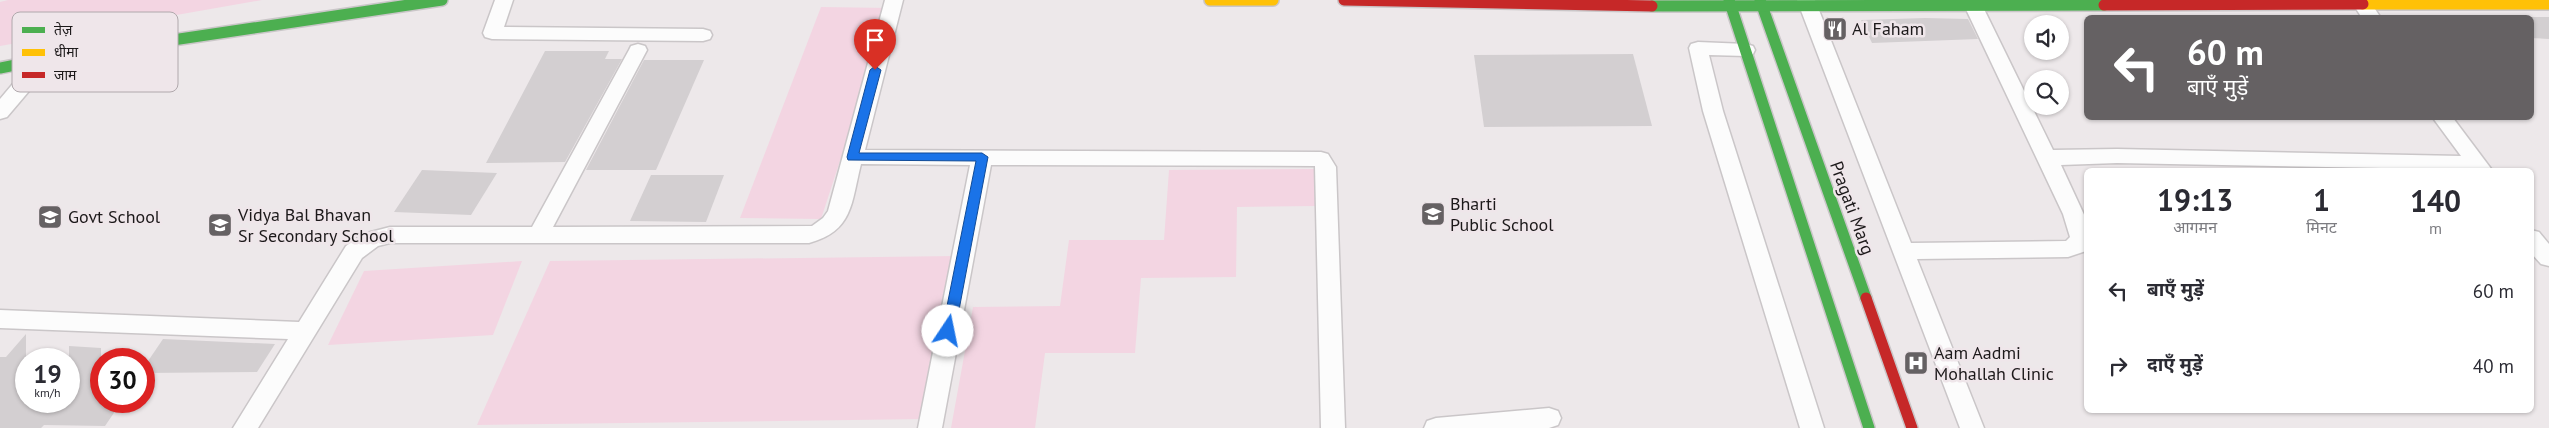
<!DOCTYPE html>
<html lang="hi">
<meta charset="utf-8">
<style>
:root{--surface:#fff;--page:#f7f7f7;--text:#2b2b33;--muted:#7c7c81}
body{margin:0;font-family:"PT Sans","Noto Sans Devanagari",sans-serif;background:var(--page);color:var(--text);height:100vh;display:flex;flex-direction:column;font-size:19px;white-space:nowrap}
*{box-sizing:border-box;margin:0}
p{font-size:16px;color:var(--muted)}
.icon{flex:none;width:28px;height:28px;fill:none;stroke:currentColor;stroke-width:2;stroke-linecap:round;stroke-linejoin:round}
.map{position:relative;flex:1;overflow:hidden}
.side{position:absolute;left:2084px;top:168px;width:450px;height:245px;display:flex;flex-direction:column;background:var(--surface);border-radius:8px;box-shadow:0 1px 4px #0004}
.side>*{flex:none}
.guide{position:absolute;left:2084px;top:15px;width:450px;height:105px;border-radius:8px;box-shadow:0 1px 4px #0004;background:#656163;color:#fff;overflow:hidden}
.tools{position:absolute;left:2024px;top:15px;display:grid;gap:10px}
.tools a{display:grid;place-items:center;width:45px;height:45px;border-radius:50%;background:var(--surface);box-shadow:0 1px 4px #0004;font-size:25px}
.speed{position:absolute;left:15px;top:348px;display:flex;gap:10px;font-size:25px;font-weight:700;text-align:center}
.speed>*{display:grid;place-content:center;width:65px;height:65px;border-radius:50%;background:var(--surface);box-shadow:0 1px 4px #0004;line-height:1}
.speed small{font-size:12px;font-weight:400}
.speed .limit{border:8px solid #d22;background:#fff;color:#111}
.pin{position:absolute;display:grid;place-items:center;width:42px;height:42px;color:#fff;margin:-51px -21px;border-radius:50% 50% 50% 0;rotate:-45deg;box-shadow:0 0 5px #0007}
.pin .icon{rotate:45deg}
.me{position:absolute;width:55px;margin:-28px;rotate:11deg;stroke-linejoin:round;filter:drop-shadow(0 0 4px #0008)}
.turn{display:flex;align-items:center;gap:18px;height:105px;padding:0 20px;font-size:22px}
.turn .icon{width:65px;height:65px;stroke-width:2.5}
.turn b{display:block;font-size:35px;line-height:42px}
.eta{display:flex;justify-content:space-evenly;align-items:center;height:85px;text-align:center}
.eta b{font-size:30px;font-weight:600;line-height:35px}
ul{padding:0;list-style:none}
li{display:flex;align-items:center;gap:15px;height:75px;padding:0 20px}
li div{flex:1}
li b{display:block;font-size:19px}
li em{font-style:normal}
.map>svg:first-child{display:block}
</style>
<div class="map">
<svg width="2549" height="428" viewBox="0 0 2549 428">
<rect width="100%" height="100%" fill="#ede8ea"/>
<!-- green -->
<g fill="#f3d5e2">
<polygon points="8,0 262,0 0,46 0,2"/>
<polygon points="821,7 890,8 821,219 740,218"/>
<polygon points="1315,169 1316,206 1237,207 1236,277 1141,278 1135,353 1045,353 1035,428 951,428 973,307 1060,306 1069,240 1164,240 1169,170"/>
<polygon points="955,256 924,419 477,425 550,261"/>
<polygon points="522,261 493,335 328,345 364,271"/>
</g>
<!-- building -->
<g fill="#d3cfd1">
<polygon points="2531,17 2549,17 2549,39 2531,38"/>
<polygon points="1925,18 1968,19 1978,39 1872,43 1861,20"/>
<polygon points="545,51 609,51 605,59 622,59 565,162 486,163"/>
<polygon points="1633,54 1652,126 1484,127 1474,55"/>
<polygon points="644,60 704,60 656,170 586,170"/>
<polygon points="422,170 497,173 471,215 394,212"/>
<polygon points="651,175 724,175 706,222 630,221"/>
<polygon points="26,334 26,401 69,401 69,346 101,348 101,401 122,401 105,426 44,425 41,428 0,428 0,357 6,357"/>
<polygon points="163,339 275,344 257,372 144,373 144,367"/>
</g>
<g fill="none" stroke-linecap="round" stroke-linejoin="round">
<defs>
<g id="street">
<polygon points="495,0 513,0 504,27 703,29 710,31 712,35 710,39 703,41 492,39 485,37 483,33"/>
<path d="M885,0H903L865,150L1321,152L1328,154L1336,167L1345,428H1321L1315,166L991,165L942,428H918L970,165L861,164C851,204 853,231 809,243H390L378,246L362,258L258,428H233L288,339L0,328V310L299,322L346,246L363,234L390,227H532L629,50L631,46L638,44L645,46L647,50L553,227L812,226L823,218L828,211Z"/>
<polygon points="1797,0 1815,0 1911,243 2066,241 2070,237 2063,214 1964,5 1970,0 1979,1 1982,5 2053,150 2117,149 2461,156 2433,118 2453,118 2492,170 2117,163 2061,165 2086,219 2086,251 2068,257 1917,259 1984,428 1960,428"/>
<polygon points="2355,0 2369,0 2381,18 2362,18 2353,4"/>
<polygon points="57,34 64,36 66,40 52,64 7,117 0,119 0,99 38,54 50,36"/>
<polygon points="1698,42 1746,44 1753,46 1755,50 1753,54 1746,56 1709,55 1723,111 1824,428 1800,428 1703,111 1689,48 1691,44"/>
<polygon points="2531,230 2539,232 2549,244 2549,266 2541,264 2531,253"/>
<polygon points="1549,408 1558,411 1561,418 1558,425 1549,428 1424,428 1427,421 1436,418"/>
</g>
<g id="fast">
<polyline points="1729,0 1869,428"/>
<polyline points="1760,0 1866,298"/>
<polyline points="1652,6 2104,5"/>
<polyline points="0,68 45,59 442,0"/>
</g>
<g id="slow">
<polyline points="1210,0 1273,0"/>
<polyline points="2363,4 2549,4"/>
</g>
<g id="jam">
<polyline points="1344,0 1652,6"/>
<polyline points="2104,5 2363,4"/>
<polyline points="1866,298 1912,428"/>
</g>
</defs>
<!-- street casing -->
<use href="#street" stroke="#cac6c8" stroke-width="3"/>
<!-- fast casing -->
<use href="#fast" stroke="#cac6c8" stroke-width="14"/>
<!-- slow casing -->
<use href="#slow" stroke="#cac6c8" stroke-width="14"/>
<!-- jam casing -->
<use href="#jam" stroke="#cac6c8" stroke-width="14"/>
<!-- street -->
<use href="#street" fill="#fcfcfc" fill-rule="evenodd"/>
<!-- fast -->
<use href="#fast" stroke="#4caf50" stroke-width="11"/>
<!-- slow -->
<use href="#slow" stroke="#ffc107" stroke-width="11"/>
<!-- jam -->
<use href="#jam" stroke="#c62828" stroke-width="11"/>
</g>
<!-- route -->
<polygon fill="#1a73e8" stroke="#114b97" points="875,66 881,70 859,153 982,153 988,157 955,331 948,336 942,331 976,161 848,160 847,157 870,70"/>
<!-- icons -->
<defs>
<symbol id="restaurant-square" viewBox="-11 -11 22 22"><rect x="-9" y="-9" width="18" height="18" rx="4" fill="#656163" stroke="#efe6ea"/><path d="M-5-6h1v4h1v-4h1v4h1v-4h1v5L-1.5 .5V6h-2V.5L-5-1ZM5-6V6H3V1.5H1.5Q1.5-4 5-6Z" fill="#fff"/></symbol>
<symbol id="school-square" viewBox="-11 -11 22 22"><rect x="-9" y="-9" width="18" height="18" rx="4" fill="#656163" stroke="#efe6ea"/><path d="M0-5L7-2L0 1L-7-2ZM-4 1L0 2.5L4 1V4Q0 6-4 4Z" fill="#fff"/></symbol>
<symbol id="hospital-square" viewBox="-11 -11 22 22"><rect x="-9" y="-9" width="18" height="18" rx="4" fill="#656163" stroke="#efe6ea"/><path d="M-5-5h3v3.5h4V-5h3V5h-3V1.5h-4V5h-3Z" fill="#fff"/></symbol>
</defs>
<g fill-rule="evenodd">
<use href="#restaurant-square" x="1821" y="15" width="28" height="28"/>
<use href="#school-square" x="1419" y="200" width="28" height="28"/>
<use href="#school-square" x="36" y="203" width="28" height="28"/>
<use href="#school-square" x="206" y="211" width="28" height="28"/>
<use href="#hospital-square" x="1902" y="349" width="28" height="28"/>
</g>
<g text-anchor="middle" stroke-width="5" stroke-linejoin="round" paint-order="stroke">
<!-- poi labels -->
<g font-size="18" fill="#1c191a" stroke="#efe6ea" text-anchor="start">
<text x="1852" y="35">Al Faham</text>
<text x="1450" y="210">Bharti<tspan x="1450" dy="21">Public School</tspan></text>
<text x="238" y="221">Vidya Bal Bhavan<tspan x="238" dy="21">Sr Secondary School</tspan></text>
<text x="68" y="223">Govt School</text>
<text x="1934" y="359">Aam Aadmi<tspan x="1934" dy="21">Mohallah Clinic</tspan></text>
</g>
<!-- street labels -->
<g font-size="18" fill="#1c191a" stroke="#efe6ea">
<text transform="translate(1852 208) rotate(70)" y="6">Pragati Marg</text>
</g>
</g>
<!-- legend -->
<rect x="12" y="12" width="166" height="80" rx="8" fill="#efe6ea" stroke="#b0a8ac" stroke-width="1"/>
<rect x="22" y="27" width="23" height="6" fill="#4caf50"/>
<rect x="22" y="49" width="23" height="7" fill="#ffc107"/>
<rect x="22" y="72" width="23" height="6" fill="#c62828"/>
<g font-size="14" fill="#1c191a">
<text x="54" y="35">तेज़</text>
<text x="54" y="57">धीमा</text>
<text x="54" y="80">जाम</text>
</g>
</svg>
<div class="tools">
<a><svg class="icon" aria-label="sound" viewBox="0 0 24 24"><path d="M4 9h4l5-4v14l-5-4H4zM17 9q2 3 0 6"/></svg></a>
<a><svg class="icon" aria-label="search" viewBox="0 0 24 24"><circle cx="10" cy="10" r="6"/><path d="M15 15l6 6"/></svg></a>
</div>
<div class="speed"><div>19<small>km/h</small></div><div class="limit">30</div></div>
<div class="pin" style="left:875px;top:70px;background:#d93025"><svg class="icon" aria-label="arrive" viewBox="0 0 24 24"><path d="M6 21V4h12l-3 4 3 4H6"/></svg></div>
<svg class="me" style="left:948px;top:331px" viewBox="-20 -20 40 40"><circle r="19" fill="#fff"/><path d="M0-13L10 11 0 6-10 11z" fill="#1a73e8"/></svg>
<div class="guide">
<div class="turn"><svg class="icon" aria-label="left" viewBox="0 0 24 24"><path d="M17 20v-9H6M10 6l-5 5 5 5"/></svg><div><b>60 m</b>बाएँ मुड़ें</div></div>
</div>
<section class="side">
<div class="eta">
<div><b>19:13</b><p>आगमन</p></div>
<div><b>1</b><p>मिनट</p></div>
<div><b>140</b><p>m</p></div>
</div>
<ul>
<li><svg class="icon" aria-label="left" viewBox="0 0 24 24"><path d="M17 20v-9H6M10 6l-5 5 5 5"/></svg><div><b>बाएँ मुड़ें</b></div><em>60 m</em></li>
<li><svg class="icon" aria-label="right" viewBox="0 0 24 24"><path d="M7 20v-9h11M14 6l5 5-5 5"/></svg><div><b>दाएँ मुड़ें</b></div><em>40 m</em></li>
</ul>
</section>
</div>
